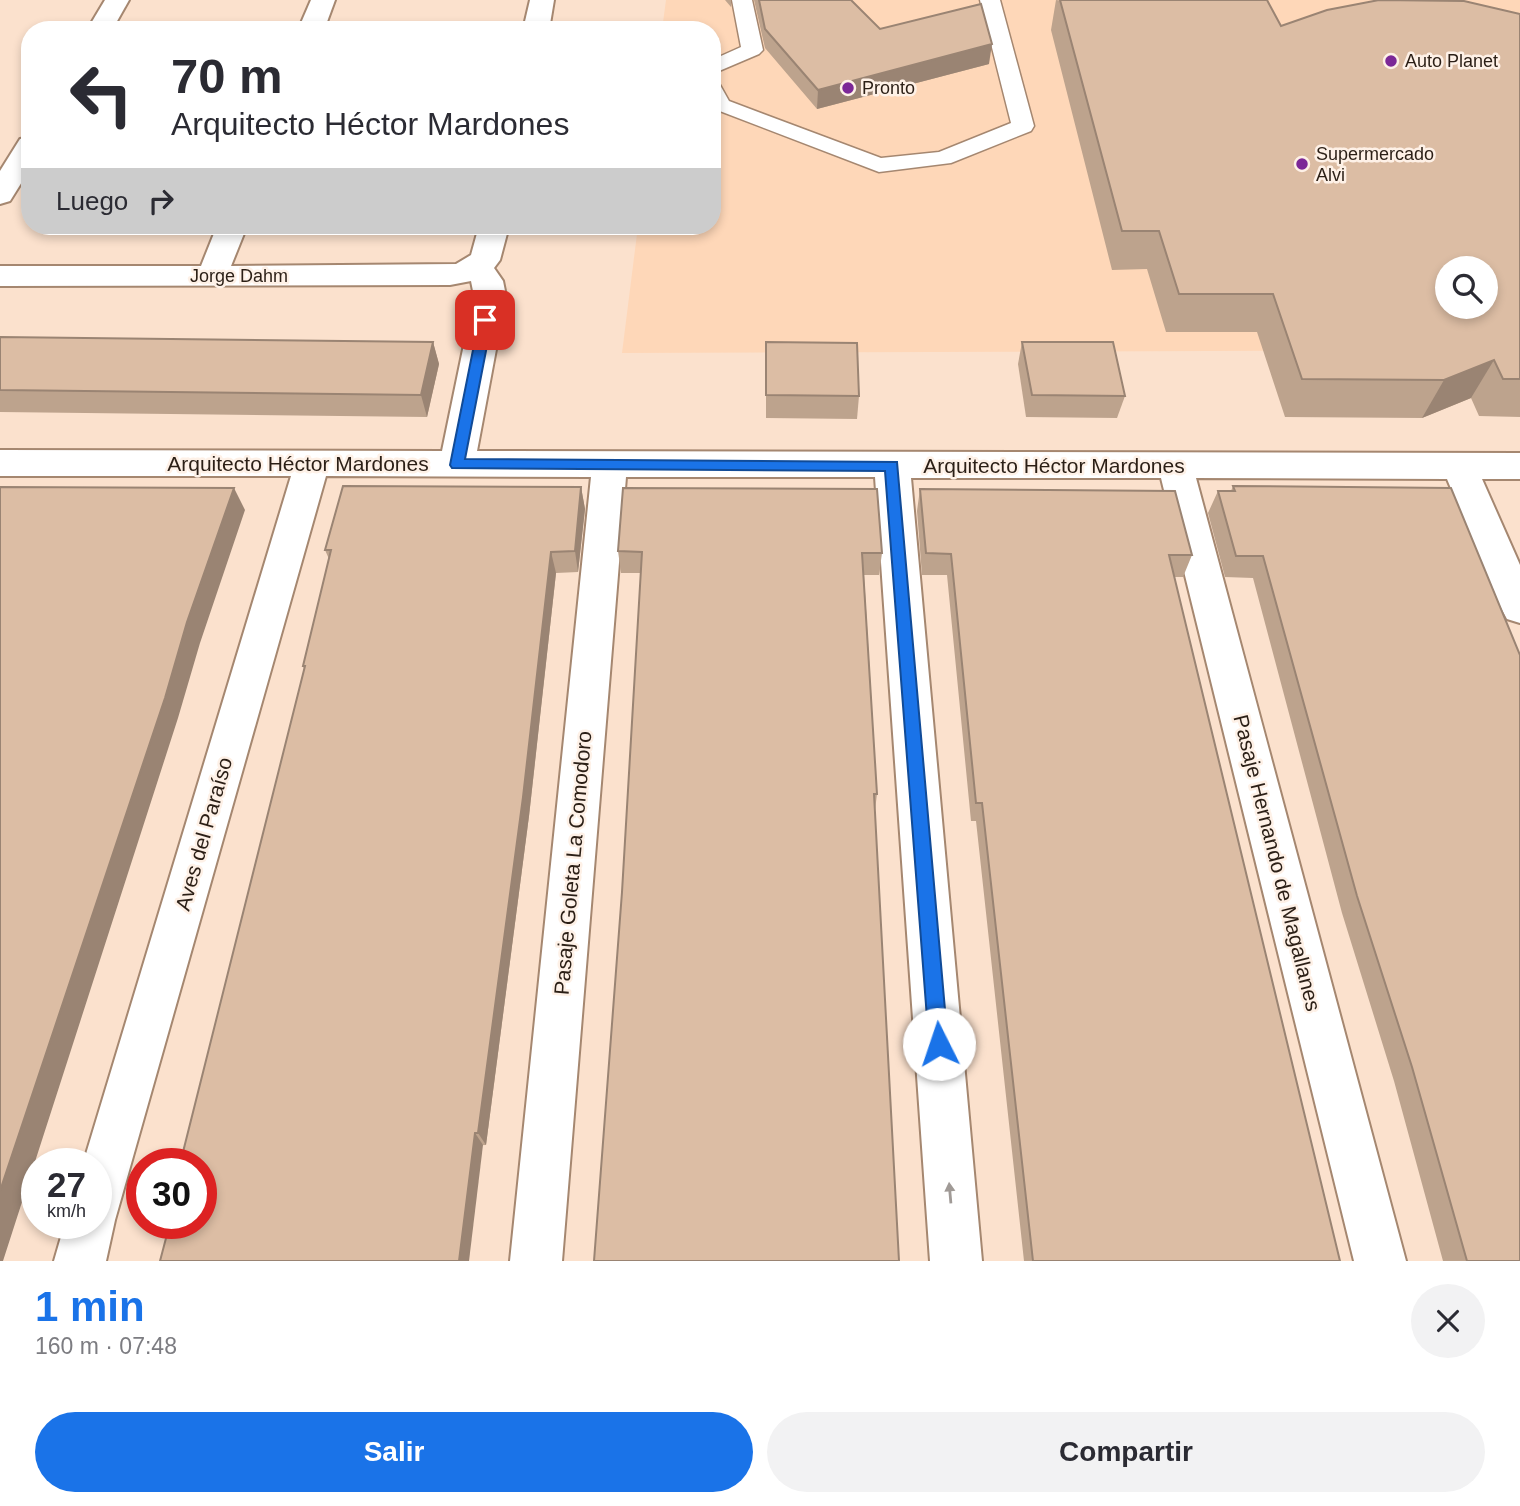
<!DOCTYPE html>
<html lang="es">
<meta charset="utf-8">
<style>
:root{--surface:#fff;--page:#f2f2f3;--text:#2b2b33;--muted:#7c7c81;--accent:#1a73e8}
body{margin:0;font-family:Arial,sans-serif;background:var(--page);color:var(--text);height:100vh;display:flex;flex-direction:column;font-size:26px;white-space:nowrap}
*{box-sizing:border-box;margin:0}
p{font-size:23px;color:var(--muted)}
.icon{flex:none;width:38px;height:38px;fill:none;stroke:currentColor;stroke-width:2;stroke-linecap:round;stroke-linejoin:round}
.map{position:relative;height:1261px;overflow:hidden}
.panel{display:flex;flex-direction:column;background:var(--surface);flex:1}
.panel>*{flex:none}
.banner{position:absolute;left:21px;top:21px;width:700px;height:214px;border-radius:28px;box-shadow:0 4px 10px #0003;background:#fff;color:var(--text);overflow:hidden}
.controls{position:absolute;left:1435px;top:256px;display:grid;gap:14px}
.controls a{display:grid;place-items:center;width:63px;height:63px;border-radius:50%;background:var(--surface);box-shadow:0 4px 10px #0003;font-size:35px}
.speed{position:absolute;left:21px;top:1148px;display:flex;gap:14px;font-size:35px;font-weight:700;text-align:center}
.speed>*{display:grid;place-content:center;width:91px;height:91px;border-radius:50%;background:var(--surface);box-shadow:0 4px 10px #0003;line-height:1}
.speed small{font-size:18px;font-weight:400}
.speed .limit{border:10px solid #d22;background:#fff;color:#111}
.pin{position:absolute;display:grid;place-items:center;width:60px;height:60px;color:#fff;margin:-30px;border-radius:14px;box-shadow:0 4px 10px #0006}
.me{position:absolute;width:77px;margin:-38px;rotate:356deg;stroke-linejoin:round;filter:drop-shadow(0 0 5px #0008)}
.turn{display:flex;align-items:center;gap:24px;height:147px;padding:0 35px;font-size:32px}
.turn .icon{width:91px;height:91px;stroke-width:2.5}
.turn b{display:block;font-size:49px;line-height:60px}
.then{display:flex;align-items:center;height:66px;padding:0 35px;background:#0003;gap:14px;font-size:26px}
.round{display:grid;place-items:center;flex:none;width:74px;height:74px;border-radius:37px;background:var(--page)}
.head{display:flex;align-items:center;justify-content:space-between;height:119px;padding:0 35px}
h1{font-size:42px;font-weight:600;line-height:52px;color:var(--accent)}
.primary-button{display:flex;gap:14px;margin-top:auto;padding:14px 35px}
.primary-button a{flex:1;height:80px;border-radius:42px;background:var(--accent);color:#fff;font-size:28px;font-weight:600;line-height:80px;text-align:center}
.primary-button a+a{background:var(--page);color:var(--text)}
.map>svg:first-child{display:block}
</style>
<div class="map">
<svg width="1520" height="1261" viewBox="0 0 1520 1261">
<rect width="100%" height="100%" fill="#fbe1cd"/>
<!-- built -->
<path fill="#fed7b8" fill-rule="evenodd" d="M666,0H1520V350L622,353L638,226H712V30H662ZM1447,268H1486V306H1447Z"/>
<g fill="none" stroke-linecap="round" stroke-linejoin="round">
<defs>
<g id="lane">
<polygon points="732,0 752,0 763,50 759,54 712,74 712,60 741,47"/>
<polygon points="980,0 1000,0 1034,126 1031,131 951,163 879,172 712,108 712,84 720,85 729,101 881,158 939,152 1011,123"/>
</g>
<g id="street">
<polygon points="105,0 129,0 112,30 87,30"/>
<polygon points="311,0 335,0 324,30 298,30"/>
<polygon points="530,0 554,0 549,30 523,30"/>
<polygon points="30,137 30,169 10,201 0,204 0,171 20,139"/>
<polygon points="217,226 247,226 231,266 456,264 471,255 479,226 509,226 500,260 494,268 503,281 506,296 477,451 1520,453 1520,479 1482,479 1520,565 1520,623 1507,619 1501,608 1447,479 1196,478 1406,1261 1354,1261 1161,478 911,478 982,1261 930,1261 875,477 626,477 562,1261 510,1261 591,477 326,476 115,1220 106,1261 54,1261 65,1223 96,1223 96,1164 83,1164 291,476 0,476 0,450 442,451 474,296 471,281 450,285 0,286 0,266 201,266"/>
</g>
</defs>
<!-- lane casing -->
<use href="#lane" stroke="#a58770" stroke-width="3"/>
<!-- street casing -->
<use href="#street" stroke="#a58770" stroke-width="4"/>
<!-- lane -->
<use href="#lane" fill="#fff" fill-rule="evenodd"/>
<!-- street -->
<use href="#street" fill="#fff" fill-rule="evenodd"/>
</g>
<!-- wall -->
<g fill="#bda38d">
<polygon points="725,0 731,0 731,7"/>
<polygon points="754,0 851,0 880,29 989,64 817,109 765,48"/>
<polygon points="1056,0 1281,26 1520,14 1520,417 1479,416 1471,398 1422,418 1285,417 1257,332 1166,332 1147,269 1112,270 1051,30"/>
<polygon points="0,337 433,342 439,364 427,417 0,412"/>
<polygon points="766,342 859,396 857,419 766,418"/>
<polygon points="1022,342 1125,396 1117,418 1026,417 1018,364"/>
<polygon points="1233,486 1451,488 1520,1261 1443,1261 1394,1081 1342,913 1253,578 1225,577 1208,513 1218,491 1231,491"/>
<polygon points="581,487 585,509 578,572 556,573 529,816 486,1145 186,1159 182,1156 304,669 303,666 329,559 325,550"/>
<polygon points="920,489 1192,555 1183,577 1174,577 1340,1261 1024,1261 976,821 971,821 947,575 922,575 917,511"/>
<polygon points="618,551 882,553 879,575 864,575 877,794 875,810 622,892 641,573 621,573"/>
</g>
<!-- shaded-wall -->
<g fill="#9a8473">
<polygon points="992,44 989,64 817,109 818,90"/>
<polygon points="433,342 439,364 427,417 421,395"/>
<polygon points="1494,360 1471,398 1422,418 1444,380"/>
<polygon points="581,487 585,509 578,572 575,551"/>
<polygon points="234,488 245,510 200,643 178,718 3,1261 0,1261 0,1191 187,622"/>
<polygon points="551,552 556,573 529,816 486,1145 478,1133"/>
<polygon points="475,1133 483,1145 469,1261 459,1261"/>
</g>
<!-- building -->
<g fill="#dcbda4" stroke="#9a8473" stroke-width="2" fill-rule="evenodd">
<polygon points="759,0 851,0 880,29 981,4 992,44 818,90 765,29"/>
<path d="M1060,0H1267L1281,26L1327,10L1379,0L1464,1L1520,14V379H1503L1494,360L1444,380L1302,379L1273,294H1179L1159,231H1122ZM1447,268H1486V306H1447Z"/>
<polygon points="0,337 433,342 421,395 0,390"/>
<polygon points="766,342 857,343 859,396 766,395"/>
<polygon points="1022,342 1113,342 1125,396 1032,395"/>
<polygon points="343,486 581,487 575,551 551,552 523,797 478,1133 475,1133 459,1261 160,1261 170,1223 201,1223 201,1164 185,1164 187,1156 182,1156 305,666 303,666 331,550 325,550"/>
<polygon points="1233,486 1451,488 1520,655 1520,1261 1467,1261 1412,1067 1357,896 1263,556 1236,556 1218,491 1235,491"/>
<polygon points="0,487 234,488 187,622 165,698 0,1191"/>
<polygon points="623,488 877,489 882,553 862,553 877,794 874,794 899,1261 594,1261 622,892 642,552 618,551"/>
<polygon points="920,489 1175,491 1192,555 1169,555 1340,1261 1033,1261 982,803 976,803 951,554 926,553"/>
</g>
<!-- one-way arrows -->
<defs><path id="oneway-solid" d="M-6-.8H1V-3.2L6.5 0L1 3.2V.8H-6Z" transform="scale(1.75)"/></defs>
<use fill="#a09a96" href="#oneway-solid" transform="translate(950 1193) rotate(-95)"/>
<!-- route -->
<polygon fill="#1a73e8" stroke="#114b97" stroke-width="2" points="485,315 492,320 465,459 897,462 948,1044 945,1051 939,1054 932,1051 929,1044 885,471 452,468 450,465 479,320"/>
<!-- markers -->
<g fill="#7c2897" stroke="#fef1e7" stroke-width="2.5">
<circle cx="1391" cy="61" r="7"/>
<circle cx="848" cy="88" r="7"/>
<circle cx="1302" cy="164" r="7"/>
</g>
<g text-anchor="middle" stroke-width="5" stroke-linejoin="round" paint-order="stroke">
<!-- far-poi labels -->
<g font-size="18" fill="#2b1f16" stroke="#fef1e7" text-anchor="start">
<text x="1405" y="67">Auto Planet</text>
<text x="862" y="94">Pronto</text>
<text x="1316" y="160">Supermercado<tspan x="1316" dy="21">Alvi</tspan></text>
</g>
<!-- far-street labels -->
<g font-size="18" fill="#2b1f16" stroke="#fef1e7">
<text x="239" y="282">Jorge Dahm</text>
</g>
<!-- street labels -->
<g font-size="21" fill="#2b1f16" stroke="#fef1e7">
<text x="298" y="471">Arquitecto Héctor Mardones</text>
<text x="1054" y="473">Arquitecto Héctor Mardones</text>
<text transform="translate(204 834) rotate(-74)" y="7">Aves del Paraíso</text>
<text transform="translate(573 863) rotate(-85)" y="7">Pasaje Goleta La Comodoro</text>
<text transform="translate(1277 863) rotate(76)" y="7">Pasaje Hernando de Magallanes</text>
</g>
</g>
</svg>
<div class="controls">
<a><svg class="icon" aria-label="search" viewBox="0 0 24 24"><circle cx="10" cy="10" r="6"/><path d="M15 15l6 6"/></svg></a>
</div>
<div class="speed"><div>27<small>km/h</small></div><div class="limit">30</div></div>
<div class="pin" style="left:485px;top:320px;background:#d93025"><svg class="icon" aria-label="arrive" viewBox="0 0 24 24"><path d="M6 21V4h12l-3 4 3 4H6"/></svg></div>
<svg class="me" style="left:939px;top:1044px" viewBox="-20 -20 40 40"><circle r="19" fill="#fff"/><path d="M0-13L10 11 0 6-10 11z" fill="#1a73e8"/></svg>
<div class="banner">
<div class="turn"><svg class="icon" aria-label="left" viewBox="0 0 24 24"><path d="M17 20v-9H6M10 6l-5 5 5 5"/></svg><div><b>70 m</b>Arquitecto Héctor Mardones</div></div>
<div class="then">Luego<svg class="icon" aria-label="right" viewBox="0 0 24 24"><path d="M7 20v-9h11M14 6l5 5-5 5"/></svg></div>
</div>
</div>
<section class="panel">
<div class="head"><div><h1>1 min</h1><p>160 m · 07:48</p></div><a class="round"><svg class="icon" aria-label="close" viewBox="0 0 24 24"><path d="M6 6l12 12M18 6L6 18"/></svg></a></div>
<div class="primary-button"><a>Salir</a><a>Compartir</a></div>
</section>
